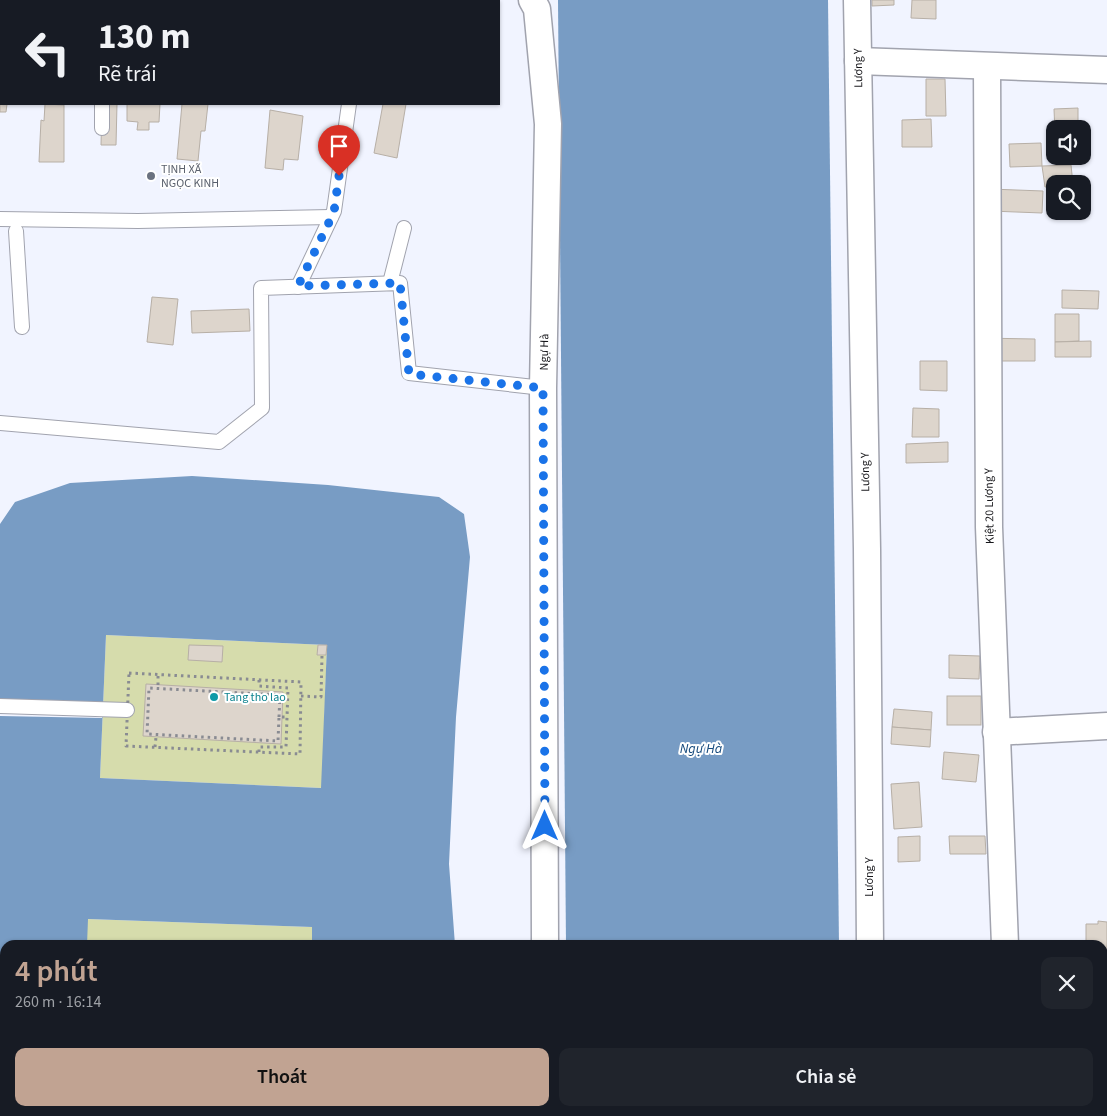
<!DOCTYPE html>
<html lang="vi">
<meta charset="utf-8">
<style>
:root{--surface:#171b24;--page:#20242c;--text:#f1f3f6;--muted:#9ea1a6;--accent:#c1a392}
body{margin:0;font-family:"Source Sans 3",sans-serif;background:var(--page);color:var(--text);height:100vh;display:flex;flex-direction:column;font-size:19px;white-space:nowrap}
*{box-sizing:border-box;margin:0}
p{font-size:16px;color:var(--muted)}
.icon{flex:none;width:28px;height:28px;fill:none;stroke:currentColor;stroke-width:2;stroke-linecap:round;stroke-linejoin:round}
.map{position:relative;flex:1;overflow:hidden}
.panel{position:absolute;left:0px;top:940px;width:1108px;height:176px;display:flex;flex-direction:column;background:var(--surface);border-radius:15px 15px 0 0;box-shadow:0 1px 4px #0004}
.panel>*{flex:none}
.hud{position:absolute;left:0px;top:0px;width:500px;height:105px;box-shadow:0 1px 4px #0004;background:#171b24;color:var(--text);overflow:hidden}
.buttons{position:absolute;left:1046px;top:120px;display:grid;gap:10px}
.buttons a{display:grid;place-items:center;width:45px;height:45px;border-radius:10px;background:var(--surface);box-shadow:0 1px 4px #0004;font-size:25px}
.pin{position:absolute;display:grid;place-items:center;width:42px;height:42px;color:#fff;margin:-51px -21px;border-radius:50% 50% 50% 0;rotate:-45deg;box-shadow:0 0 5px #0007}
.pin .icon{rotate:45deg}
.me{position:absolute;width:55px;margin:-28px;rotate:0deg;stroke-linejoin:round;filter:drop-shadow(0 0 4px #0008)}
.turn{display:flex;align-items:center;gap:18px;height:105px;padding:0 15px;font-size:22px}
.turn .icon{width:65px;height:65px;stroke-width:2.5}
.turn b{display:block;font-size:35px;line-height:42px}
.round{display:grid;place-items:center;flex:none;width:52px;height:52px;border-radius:10px;background:var(--page)}
.overview{display:flex;align-items:center;justify-content:space-between;height:85px;padding:0 15px}
h1{font-size:30px;font-weight:600;line-height:38px;color:var(--accent)}
.action{display:flex;gap:10px;margin-top:auto;padding:10px 15px}
.action a{flex:1;height:58px;border-radius:10px;background:var(--accent);color:#111;font-size:20px;font-weight:600;line-height:58px;text-align:center}
.action a+a{background:var(--page);color:var(--text)}
.map>svg:first-child{display:block}
</style>
<div class="map">
<svg width="1107" height="1116" viewBox="0 0 1107 1116">
<rect width="100%" height="100%" fill="#f1f4ff"/>
<!-- green -->
<g fill="#d6dcac">
<polygon points="106,635 327,645 322,788 100,778"/>
<polygon points="87,919 312,927 312,945 87,945"/>
<polygon points="178,1111 307,1111 306,1116"/>
</g>
<!-- water -->
<g fill="#789cc4" fill-rule="evenodd">
<polygon points="558,0 828,0 839,945 566,945"/>
<path d="M192,476L328,485L439,497L464,514L470,557L456,717L449,864L455,945H312V927L88,919L87,945H5V1111H178L306,1116H0V524L15,502L70,483ZM106,635L327,645L321,788L100,778Z"/>
<polygon points="307,1111 448,1111 449,1116 307,1116"/>
<polygon points="567,1111 935,1111 1024,1116 567,1116"/>
</g>
<!-- pier -->
<polygon fill="#f1f4ff" points="0,700 103,702 102,718 0,716"/>
<!-- building -->
<g fill="#ddd5cc" stroke="#b7afa6">
<polygon points="872,0 894,0 894,5 872,6"/>
<polygon points="912,0 936,0 936,19 911,18"/>
<polygon points="0,71 1,104 7,104 6,112 0,112"/>
<polygon points="926,79 945,79 946,116 926,116"/>
<polygon points="45,104 64,105 64,162 39,162 41,120 44,121"/>
<polygon points="102,104 169,104 160,104 159,122 149,122 149,130 137,130 138,122 127,121 127,104 117,104 116,145 101,145"/>
<polygon points="182,104 208,104 205,131 201,131 198,161 177,159"/>
<polygon points="383,104 406,104 397,158 374,153"/>
<polygon points="1078,108 1078,129 1055,129 1055,133 1054,109"/>
<polygon points="270,110 303,116 298,160 284,159 283,170 265,168"/>
<polygon points="931,119 932,147 902,147 902,120"/>
<polygon points="1041,143 1042,166 1010,167 1009,144"/>
<polygon points="1071,165 1073,184 1055,184 1055,186 1045,187 1042,166"/>
<polygon points="990,189 1043,191 1042,213 990,211"/>
<polygon points="1062,290 1099,291 1098,309 1062,308"/>
<polygon points="152,297 178,299 173,345 147,342"/>
<polygon points="249,309 250,331 192,333 191,311"/>
<polygon points="1055,314 1079,314 1079,341 1055,342"/>
<polygon points="979,338 1035,339 1035,361 982,361"/>
<polygon points="1091,341 1091,357 1055,357 1055,342"/>
<polygon points="920,361 947,361 947,391 920,390"/>
<polygon points="913,408 939,409 939,437 912,437"/>
<polygon points="948,442 948,462 906,463 906,444"/>
<polygon points="189,645 223,646 222,662 188,660"/>
<polygon points="318,645 327,645 326,655 317,655"/>
<polygon points="949,655 980,656 979,679 949,678"/>
<polygon points="146,684 283,692 281,744 143,736"/>
<rect x="947" y="696" width="34" height="29"/>
<polygon points="894,709 932,712 931,730 892,727"/>
<polygon points="892,727 931,730 930,747 891,744"/>
<polygon points="944,752 979,755 976,782 942,779"/>
<polygon points="919,782 922,827 894,829 891,784"/>
<polygon points="920,836 920,861 898,862 898,837"/>
<polygon points="949,836 985,836 986,854 950,854"/>
<polygon points="1098,921 1107,922 1107,952 1102,952 1102,945 1086,945 1086,924 1098,924"/>
</g>
<g fill="none" stroke-linecap="round" stroke-linejoin="round">
<defs>
<g id="service">
<polyline points="98,0 98,1"/>
<polyline points="175,1 175,0"/>
<polyline points="363,1 363,0"/>
<polyline points="102,104 102,128"/>
<polyline points="0,219 138,221 331,217"/>
<polyline points="16,231 22,327"/>
<polyline points="390,283 404,228"/>
<polyline points="298,287 334,211 349,104"/>
<polyline points="0,423 219,442 262,408 261,288 400,283 409,373 543,388"/>
<polyline points="0,706 127,710"/>
<polyline points="224,1116 224,1111"/>
</g>
<g id="minor">
<polyline points="532,0 537,9 548,124 543,388 545,945"/>
<polyline points="857,0 867,549 870,945"/>
<polyline points="858,61 1107,70"/>
<polyline points="987,67 989,527 1005,945"/>
<polyline points="996,732 1107,726"/>
<polyline points="1102,1073 1107,1073"/>
<polyline points="546,1111 546,1116"/>
</g>
</defs>
<!-- service casing -->
<use href="#service" stroke="#a1a3ae" stroke-width="16"/>
<!-- minor casing -->
<use href="#minor" stroke="#a1a3ae" stroke-width="29"/>
<!-- path -->
<g stroke="#898b92" stroke-width="3" stroke-dasharray="2.5 4" stroke-linecap="butt">
<polygon points="129,673 301,682 300,754 126,746"/>
<polyline points="259,680 259,686 288,688 286,747 259,747 259,752"/>
<polyline points="158,685 158,674"/>
<polyline points="301,696 321,697 322,655"/>
<polyline points="279,717 280,695 149,688 147,734 278,741 279,717 287,717"/>
<polyline points="155,747 156,737"/>
</g>
<!-- service -->
<use href="#service" stroke="#fff" stroke-width="14"/>
<!-- minor -->
<use href="#minor" stroke="#fff" stroke-width="26"/>
</g>
<g fill="none" stroke-linecap="round" stroke-linejoin="round">
<!-- route -->
<polyline stroke="#1a73e8" stroke-width="9" stroke-dasharray="0 16.2" points="339,176 334,212 298,286 400,283 409,374 543,388 545,826"/>
</g>
<!-- markers -->
<circle fill="#6b7280" stroke="#fff" stroke-width="2" cx="151" cy="176" r="5"/>
<circle fill="#0f9aa8" stroke="#fff" stroke-width="2" cx="214" cy="697" r="5"/>
<g text-anchor="middle" stroke-width="4" stroke-linejoin="round" paint-order="stroke">
<!-- street labels -->
<g font-size="12" fill="#16161a" stroke="#fff">
<text transform="translate(858 68) rotate(-91)" y="4">Lương Y</text>
<text transform="translate(544 352) rotate(-89)" y="4">Ngự Hà</text>
<text transform="translate(865 472) rotate(-91)" y="4">Lương Y</text>
<text transform="translate(989 506) rotate(-91)" y="4">Kiệt 20 Lương Y</text>
<text transform="translate(869 877) rotate(-90)" y="4">Lương Y</text>
</g>
<!-- worship labels -->
<g font-size="12" fill="#5b616d" stroke="#fff" text-anchor="start">
<text x="161" y="173">TỊNH XÃ<tspan x="161" dy="14">NGỌC KINH</tspan></text>
</g>
<!-- culture labels -->
<g font-size="12" fill="#0d838f" stroke="#fff" text-anchor="start">
<text x="224" y="701">Tang tho lao</text>
</g>
<!-- water labels -->
<g font-size="14" font-style="italic" fill="#174b7e" stroke="#fff">
<text x="701" y="753">Ngự Hà</text>
</g>
</g>
</svg>
<div class="buttons">
<a><svg class="icon" aria-label="sound" viewBox="0 0 24 24"><path d="M4 9h4l5-4v14l-5-4H4zM17 9q2 3 0 6"/></svg></a>
<a><svg class="icon" aria-label="search" viewBox="0 0 24 24"><circle cx="10" cy="10" r="6"/><path d="M15 15l6 6"/></svg></a>
</div>
<div class="pin" style="left:339px;top:176px;background:#d93025"><svg class="icon" aria-label="arrive" viewBox="0 0 24 24"><path d="M6 21V4h12l-3 4 3 4H6"/></svg></div>
<svg class="me" style="left:545px;top:826px" viewBox="-20 -20 40 40"><path d="M0-17L14 15 0 8-14 15z" fill="#1a73e8" stroke="#fff" stroke-width="4"/></svg>
<div class="hud">
<div class="turn"><svg class="icon" aria-label="left" viewBox="0 0 24 24"><path d="M17 20v-9H6M10 6l-5 5 5 5"/></svg><div><b>130 m</b>Rẽ trái</div></div>
</div>
<section class="panel">
<div class="overview"><div><h1>4 phút</h1><p>260 m · 16:14</p></div><a class="round"><svg class="icon" aria-label="close" viewBox="0 0 24 24"><path d="M6 6l12 12M18 6L6 18"/></svg></a></div>
<div class="action"><a>Thoát</a><a>Chia sẻ</a></div>
</section>
</div>
